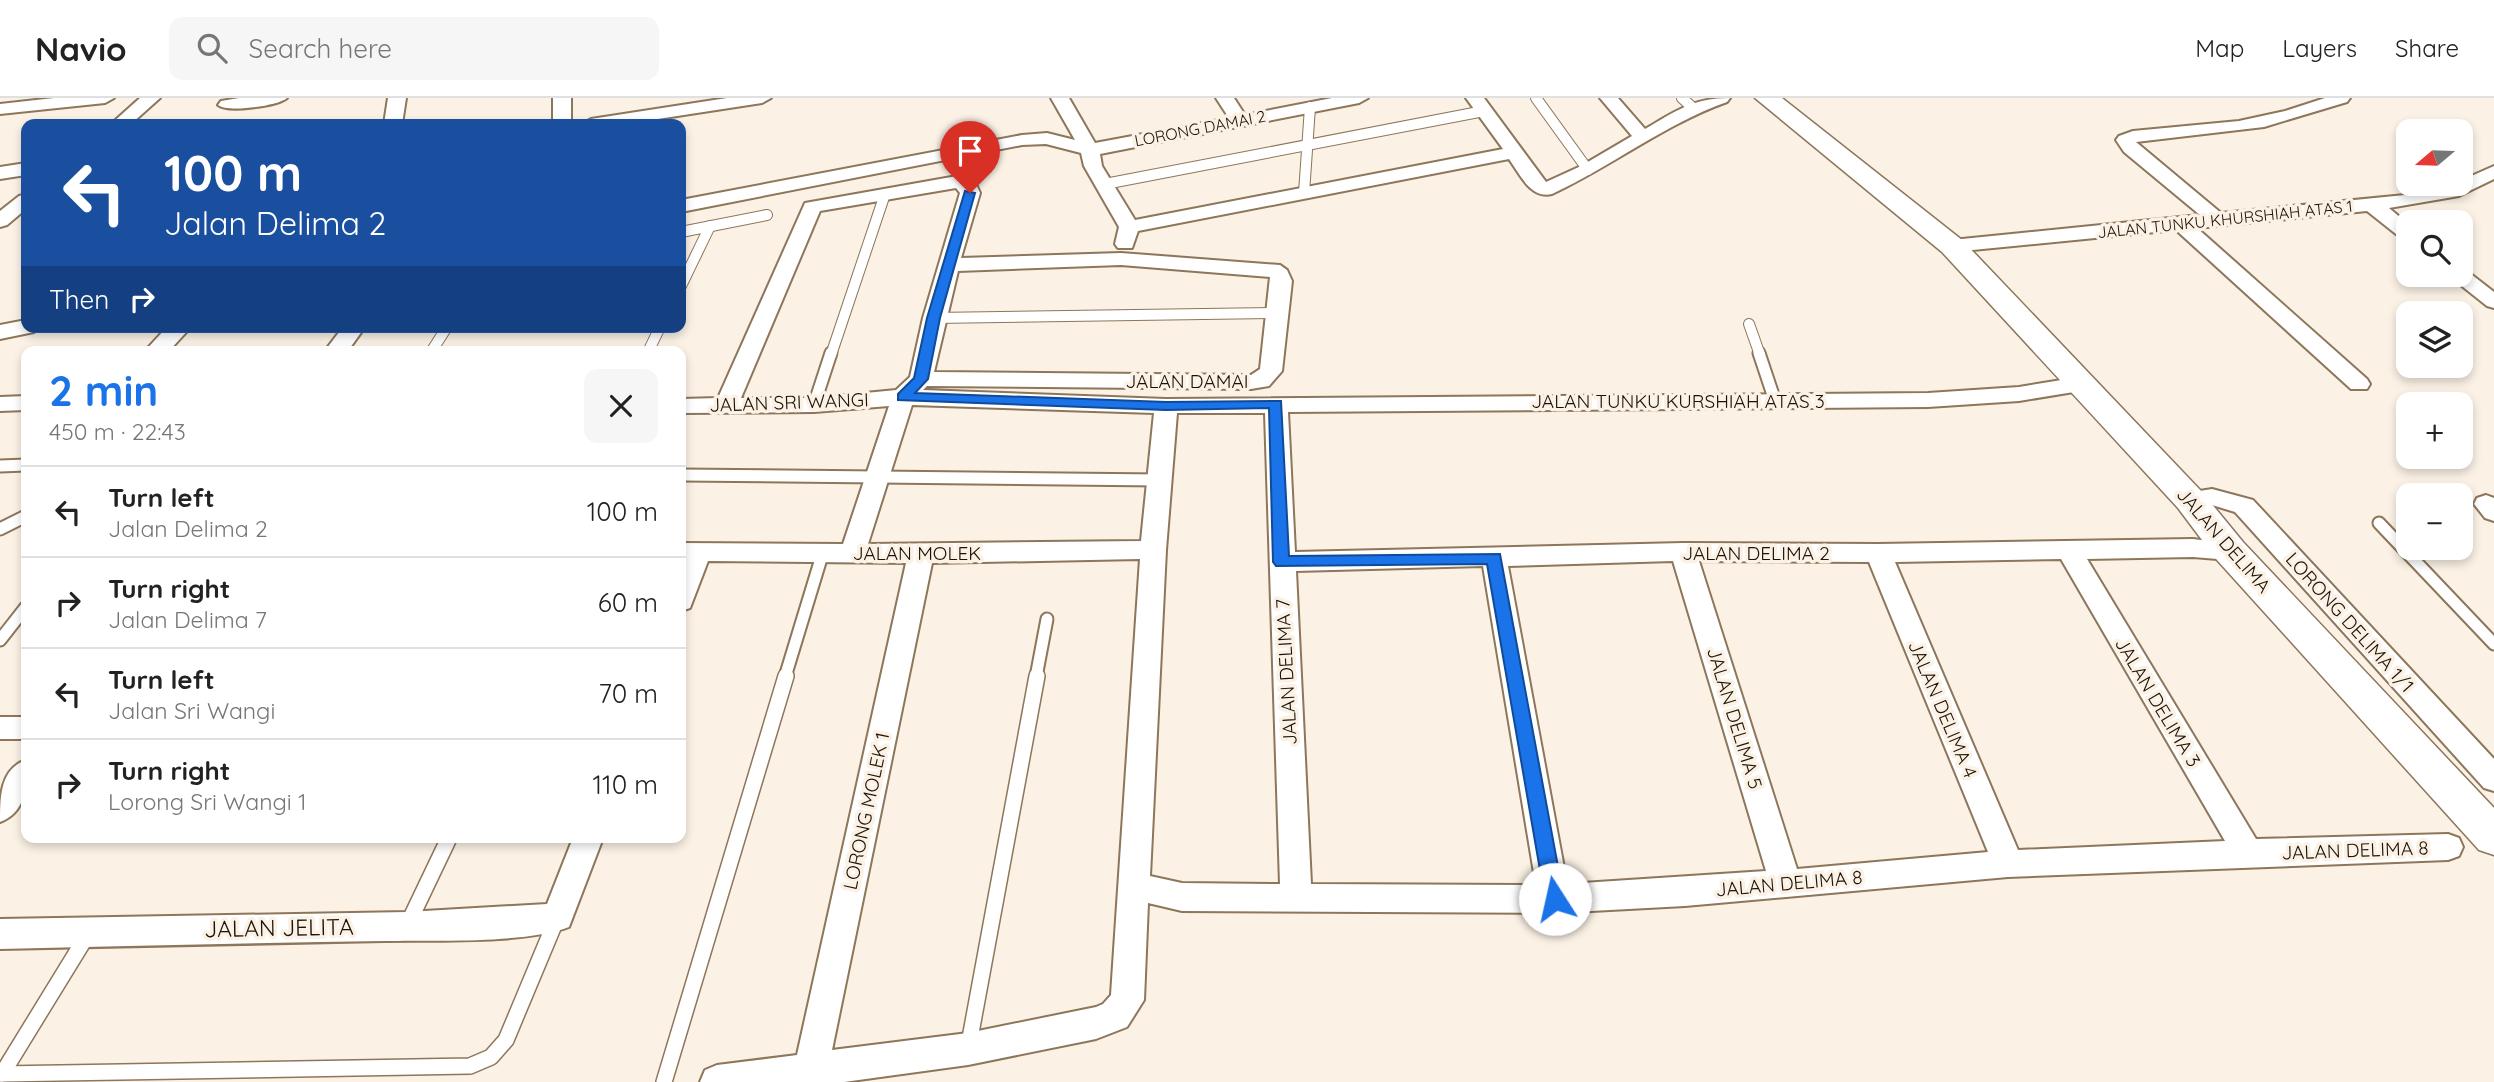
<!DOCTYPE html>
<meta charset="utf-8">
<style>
:root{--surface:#fff;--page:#f6f6f6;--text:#222;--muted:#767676;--line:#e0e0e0;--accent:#1a73e8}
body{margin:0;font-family:Quicksand,sans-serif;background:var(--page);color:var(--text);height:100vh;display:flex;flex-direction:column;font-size:26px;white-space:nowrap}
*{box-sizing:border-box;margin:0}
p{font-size:23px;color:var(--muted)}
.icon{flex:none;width:38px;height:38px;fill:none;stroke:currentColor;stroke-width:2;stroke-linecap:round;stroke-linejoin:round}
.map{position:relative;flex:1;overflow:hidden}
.details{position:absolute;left:21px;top:248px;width:665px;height:497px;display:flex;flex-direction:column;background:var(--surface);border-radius:14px;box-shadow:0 4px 10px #0003}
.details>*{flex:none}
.guide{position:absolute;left:21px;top:21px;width:665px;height:214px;border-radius:14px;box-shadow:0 4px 10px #0003;background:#1a4fa0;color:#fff;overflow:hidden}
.needle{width:46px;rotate:251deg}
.buttons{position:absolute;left:2396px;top:21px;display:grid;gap:14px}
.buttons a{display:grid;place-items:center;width:77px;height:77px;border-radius:14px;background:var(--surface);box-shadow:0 4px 10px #0003;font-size:35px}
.pin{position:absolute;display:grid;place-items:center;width:60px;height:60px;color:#fff;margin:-72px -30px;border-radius:50% 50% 50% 0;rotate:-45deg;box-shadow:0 0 7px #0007}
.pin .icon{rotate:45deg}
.me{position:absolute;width:77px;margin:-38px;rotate:350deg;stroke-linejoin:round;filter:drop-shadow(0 0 5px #0008)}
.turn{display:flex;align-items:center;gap:24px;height:147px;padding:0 28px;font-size:32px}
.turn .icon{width:91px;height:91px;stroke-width:2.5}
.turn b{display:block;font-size:49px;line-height:60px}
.then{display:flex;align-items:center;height:66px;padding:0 28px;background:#0003;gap:14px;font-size:26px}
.round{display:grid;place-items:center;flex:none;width:74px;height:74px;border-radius:14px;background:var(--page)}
.overview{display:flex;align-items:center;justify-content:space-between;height:119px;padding:0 28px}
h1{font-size:42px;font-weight:700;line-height:52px;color:var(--accent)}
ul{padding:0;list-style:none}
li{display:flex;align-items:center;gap:21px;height:91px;padding:0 28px;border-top:2px solid var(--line)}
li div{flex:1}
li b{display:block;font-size:26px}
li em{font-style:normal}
header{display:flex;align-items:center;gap:42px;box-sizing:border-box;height:98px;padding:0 35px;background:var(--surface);border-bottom:2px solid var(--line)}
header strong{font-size:33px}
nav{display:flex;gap:38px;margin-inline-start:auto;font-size:24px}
.search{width:490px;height:63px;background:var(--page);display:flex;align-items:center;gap:18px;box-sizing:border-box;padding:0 24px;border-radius:14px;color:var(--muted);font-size:26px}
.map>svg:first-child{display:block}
</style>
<header>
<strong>Navio</strong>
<div class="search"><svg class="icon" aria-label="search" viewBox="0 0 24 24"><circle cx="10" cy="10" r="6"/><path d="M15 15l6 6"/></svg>Search here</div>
<nav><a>Map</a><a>Layers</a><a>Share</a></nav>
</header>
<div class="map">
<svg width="2494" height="984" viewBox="0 0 2494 984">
<rect width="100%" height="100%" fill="#fbf1e5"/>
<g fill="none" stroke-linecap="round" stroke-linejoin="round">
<defs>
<g id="service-far2">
<polyline points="1536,0 1588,72"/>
<polyline points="1682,0 1693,10"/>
<polyline points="1105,86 1484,13"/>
<polyline points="1304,95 1310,9"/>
<polyline points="681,134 767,117"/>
<polyline points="681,188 710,128"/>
<polyline points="934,220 1280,215"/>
<polyline points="1749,226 1760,257"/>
<polyline points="431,254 447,229"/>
<polyline points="648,254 660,229"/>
<polyline points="831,257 885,96"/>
</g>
<g id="service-far1">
<polyline points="1759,255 1775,303"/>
<polyline points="814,307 831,255"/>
<polyline points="0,368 26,367"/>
<polyline points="681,377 1160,382"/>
<polyline points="2379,425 2494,546"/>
<polyline points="0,431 26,418"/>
<polyline points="0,542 26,509"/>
<polyline points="785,579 823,454"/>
<polyline points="1036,579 1047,521"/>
</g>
<g id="service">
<polyline points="407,828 449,740"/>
<polyline points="968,951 1037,578"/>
<polyline points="0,976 470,968 491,959 506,942 557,820"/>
<polyline points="2,976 88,836"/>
<polyline points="664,984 786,578"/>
</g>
<g id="minor">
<polygon points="54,0 114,0 105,5 0,16 0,6"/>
<polygon points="140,0 160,0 131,26 111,26"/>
<path d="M239,0H287C278,8 227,15 218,7L221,3Z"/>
<polygon points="388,0 406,0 402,26 384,26"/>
<rect x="553" y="0" width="18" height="26"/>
<polygon points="727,0 771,0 762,5 625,26 582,26 591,21"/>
<path d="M1051,0H1069L1095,45L1229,20L1216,0H1234L1245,17L1332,0H1368L1359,5L1100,56L1102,68L1135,122L1503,51L1466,0H1484L1546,84L1581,68L1632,38L1600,0H1618L1645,31C1676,13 1693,0 1730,0L1727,4C1665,26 1612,68 1552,96C1530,101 1520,76 1509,61L1138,133L1132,150H1118L1115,146L1119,129L1084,68L1081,55L1046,46L1022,47L681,114V102L1022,37L1047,35L1075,42Z"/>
<polygon points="2325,0 2350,0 2347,4 2264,29 2136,44 2221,115 2415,96 2460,86 2460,83 2494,68 2494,81 2459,98 2389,110 2408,126 2408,142 2401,140 2367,113 2197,130 2367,281 2370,286 2367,291 2351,291 2176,132 1952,154 1945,152 1942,148 1945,144 1952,142 2200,117 2124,54 2116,42 2119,38 2133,33 2239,23 2285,13"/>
<polygon points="26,65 26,77 0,81 0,69"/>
<path d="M957,78L975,84L980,95L961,160L1121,155L1280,167L1287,172L1292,183L1282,273L1269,288L1251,291L927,288L923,292L1166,301L1928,295L2019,289L2080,279L2088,281L2091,286L2088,291L2080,293L2019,303L1928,309L1288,314L1295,454L1683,445L1878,446L2193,441L2239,447L2243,453L2239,459L2230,462L2193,459L2087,461L2256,741L2448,736L2459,740L2463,749L2459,758L2448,762L2008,779L1685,808L1554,815L1182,813L1148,805L1144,902L1127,929L1096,941L968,967L844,984H700L705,972L717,967L797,957L906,465L708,463L690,510L681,513V445L843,446L889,308L814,314L681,315V301L718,300L805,105ZM956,90L960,95L923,220L910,279L896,292L814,300H741L820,113ZM1121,167L1270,179L1260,271L1251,277L934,274L958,173ZM912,307L1154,315L1141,443L868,446ZM1177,315H1265L1280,786L1182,785L1150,778L1166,452ZM1140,461L1111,897L1103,906L1096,909L968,935L832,952L932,465ZM2061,461L2225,743L2018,752L1895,464ZM1673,463L1766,773L1567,786L1508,468ZM1699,463L1869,464L1988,754L1797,771ZM1483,468L1536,787L1311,786L1296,473Z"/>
<polygon points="26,96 26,111 7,127 0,129 0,113 19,98"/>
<polygon points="2460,171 2467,173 2494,194 2494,210 2487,208 2453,181 2450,177 2460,177"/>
<polygon points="26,222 26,229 37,229 34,234 0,241 0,227"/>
<polygon points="167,229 191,229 168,254 144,254"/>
<polygon points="343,229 365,229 347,254 324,254"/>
<polygon points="26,298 26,312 0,313 0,299"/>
<polygon points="2212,391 2253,402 2494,661 2494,693 2484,690 2235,414 2212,407 2190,410 2181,408 2178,402 2181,396"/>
<polygon points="2486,397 2494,400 2494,423 2485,420 2474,406 2477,400"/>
<rect x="0" y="619" width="26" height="22"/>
<path d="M26,662C27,686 27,714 0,724C0,699 0,671 26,662Z"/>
<path d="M573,740H603L569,829C525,846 434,842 384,843C256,845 128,848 0,851V821L407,814L547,806Z"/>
</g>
<polygon id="secondary" points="1755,0 1782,0 1962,142 2202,394 2243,444 2494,710 2494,757 2479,752 2217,462 2178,410 1942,154"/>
</defs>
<!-- service-far2 casing -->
<use href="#service-far2" stroke="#8d765a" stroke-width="12"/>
<!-- service-far1 casing -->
<use href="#service-far1" stroke="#8d765a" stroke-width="15"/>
<!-- service casing -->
<use href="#service" stroke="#8d765a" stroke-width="18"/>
<!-- minor casing -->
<use href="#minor" stroke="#8d765a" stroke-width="4"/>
<!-- secondary casing -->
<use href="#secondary" stroke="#8d765a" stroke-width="3"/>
<!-- service-far2 -->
<use href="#service-far2" stroke="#fff" stroke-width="10"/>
<!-- service-far1 -->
<use href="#service-far1" stroke="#fff" stroke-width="11"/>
<!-- service -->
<use href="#service" stroke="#fff" stroke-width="15"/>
<!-- minor -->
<use href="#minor" fill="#fff" fill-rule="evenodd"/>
<!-- secondary -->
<use href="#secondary" fill="#fff" fill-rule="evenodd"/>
</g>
<!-- route -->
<polygon fill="#1a73e8" stroke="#114b97" stroke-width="2" points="965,93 975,95 940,220 928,281 915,295 1166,304 1281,303 1289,458 1500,456 1564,801 1561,807 1555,809 1548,807 1545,801 1487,466 1276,468 1273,464 1269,310 1166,312 898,302 898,296 914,280 927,220"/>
<g text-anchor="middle" stroke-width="7" stroke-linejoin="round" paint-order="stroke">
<!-- far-street labels -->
<g font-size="16" fill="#1c1308" stroke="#fbf1e5">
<text transform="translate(1200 30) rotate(-11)" y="6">LORONG DAMAI 2</text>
<text transform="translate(2225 121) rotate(-6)" y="6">JALAN TUNKU KHURSHIAH ATAS 1</text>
</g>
<!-- street labels -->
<g font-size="19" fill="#1c1308" stroke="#fbf1e5">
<text x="1187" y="290">JALAN DAMAI</text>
<text x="1678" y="310">JALAN TUNKU KURSHIAH ATAS 3</text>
<text transform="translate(789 304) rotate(-2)" y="7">JALAN SRI WANGI</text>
<text transform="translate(2224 442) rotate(49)" y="7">JALAN DELIMA</text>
<text x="917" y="462">JALAN MOLEK</text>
<text x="1756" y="462">JALAN DELIMA 2</text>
<text transform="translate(2350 524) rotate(48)" y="7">LORONG DELIMA 1/1</text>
<text transform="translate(1286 574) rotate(-93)" y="7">JALAN DELIMA 7</text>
<text transform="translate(2158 604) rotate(59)" y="7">JALAN DELIMA 3</text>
<text transform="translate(1943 611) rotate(67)" y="7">JALAN DELIMA 4</text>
<text transform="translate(1735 620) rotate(73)" y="7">JALAN DELIMA 5</text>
<text transform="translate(866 713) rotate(-78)" y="7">LORONG MOLEK 1</text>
<text transform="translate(2355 752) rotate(-2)" y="7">JALAN DELIMA 8</text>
<text transform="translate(1789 785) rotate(-5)" y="7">JALAN DELIMA 8</text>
</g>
<!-- near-street labels -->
<g font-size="23" fill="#1c1308" stroke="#fbf1e5">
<text transform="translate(279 830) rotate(-1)" y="8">JALAN JELITA</text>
</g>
</g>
</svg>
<div class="buttons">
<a><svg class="needle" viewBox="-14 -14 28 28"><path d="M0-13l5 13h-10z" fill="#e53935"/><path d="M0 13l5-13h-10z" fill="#767676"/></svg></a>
<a><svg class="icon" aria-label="search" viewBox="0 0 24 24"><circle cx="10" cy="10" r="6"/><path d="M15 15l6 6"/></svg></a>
<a><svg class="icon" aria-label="layers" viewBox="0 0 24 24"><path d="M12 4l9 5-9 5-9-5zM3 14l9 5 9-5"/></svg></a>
<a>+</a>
<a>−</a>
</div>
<div class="pin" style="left:970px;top:95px;background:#d93025"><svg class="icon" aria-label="arrive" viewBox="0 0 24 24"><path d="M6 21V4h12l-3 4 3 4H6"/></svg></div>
<svg class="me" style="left:1555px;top:801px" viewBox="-20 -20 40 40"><circle r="19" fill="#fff"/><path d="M0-13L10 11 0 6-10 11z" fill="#1a73e8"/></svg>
<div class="guide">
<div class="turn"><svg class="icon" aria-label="left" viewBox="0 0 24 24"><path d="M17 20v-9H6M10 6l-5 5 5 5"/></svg><div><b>100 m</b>Jalan Delima 2</div></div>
<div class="then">Then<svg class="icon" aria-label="right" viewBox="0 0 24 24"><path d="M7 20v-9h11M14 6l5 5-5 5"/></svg></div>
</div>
<section class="details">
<div class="overview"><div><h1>2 min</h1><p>450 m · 22:43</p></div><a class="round"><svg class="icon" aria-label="close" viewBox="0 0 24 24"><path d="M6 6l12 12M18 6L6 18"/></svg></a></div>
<ul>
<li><svg class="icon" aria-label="left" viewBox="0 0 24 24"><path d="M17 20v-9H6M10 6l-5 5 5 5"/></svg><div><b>Turn left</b><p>Jalan Delima 2</p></div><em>100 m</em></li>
<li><svg class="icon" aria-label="right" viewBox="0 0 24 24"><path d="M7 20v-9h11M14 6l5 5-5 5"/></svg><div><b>Turn right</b><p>Jalan Delima 7</p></div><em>60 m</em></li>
<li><svg class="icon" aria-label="left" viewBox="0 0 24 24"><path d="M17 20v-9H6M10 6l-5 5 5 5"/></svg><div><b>Turn left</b><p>Jalan Sri Wangi</p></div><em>70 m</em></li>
<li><svg class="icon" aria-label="right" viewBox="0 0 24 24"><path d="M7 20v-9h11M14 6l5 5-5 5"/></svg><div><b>Turn right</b><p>Lorong Sri Wangi 1</p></div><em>110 m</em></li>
</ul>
</section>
</div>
